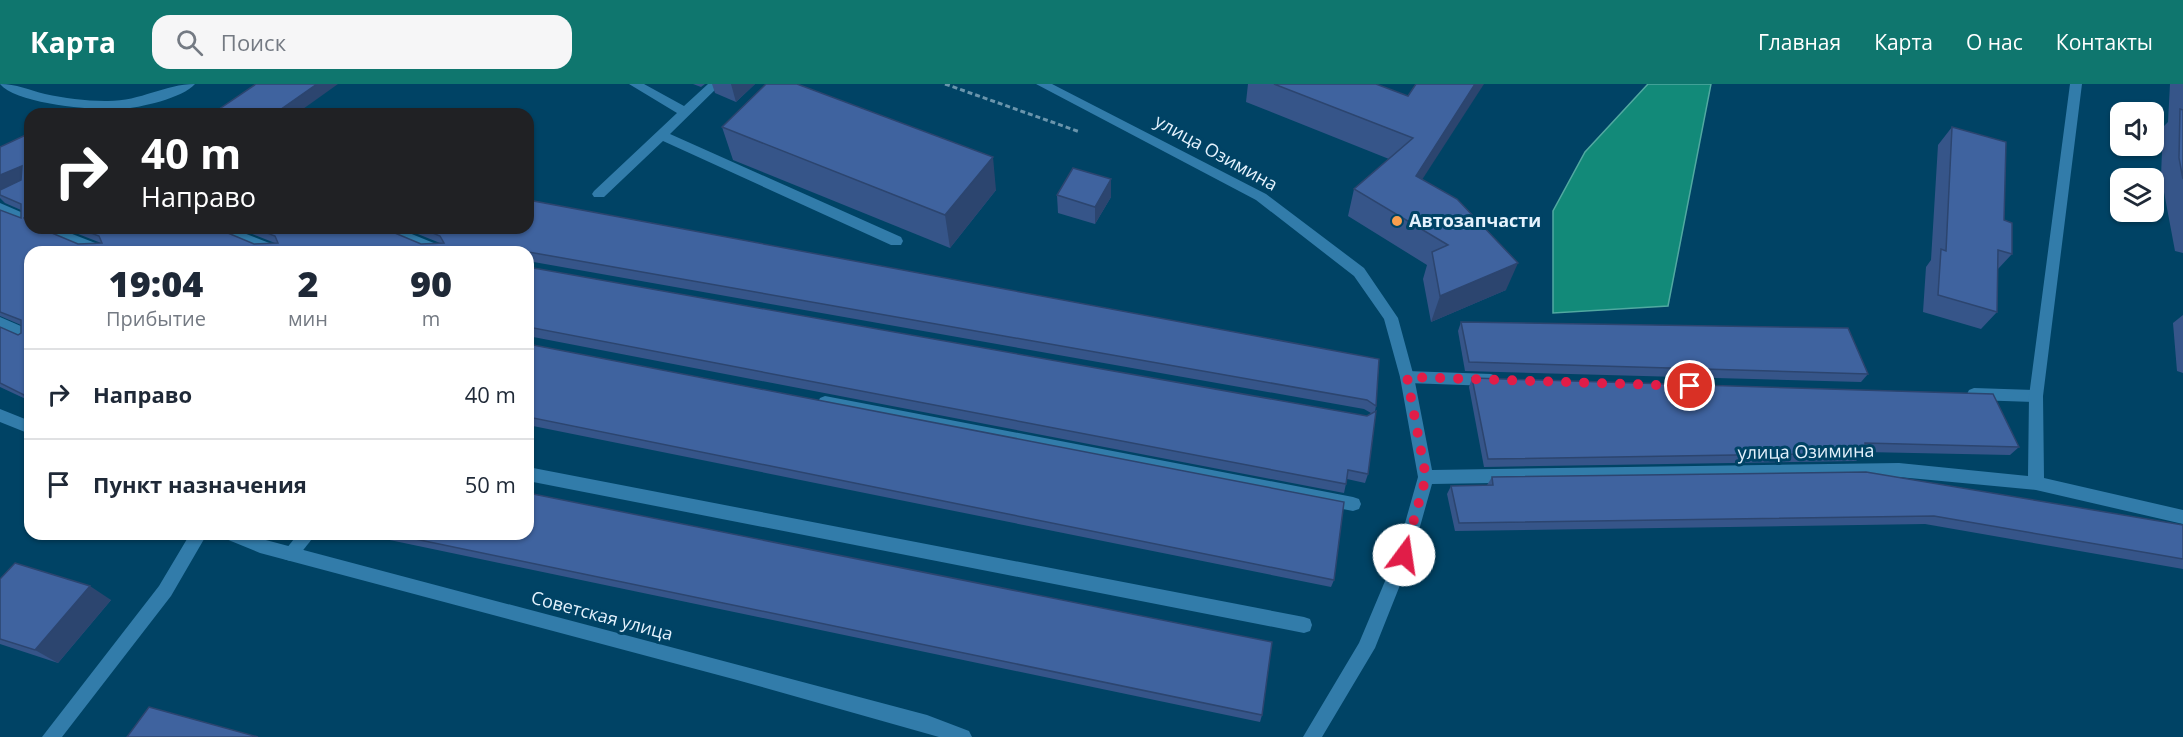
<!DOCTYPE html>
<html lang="ru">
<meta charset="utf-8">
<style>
:root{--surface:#fff;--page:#f6f6f7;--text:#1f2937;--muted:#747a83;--line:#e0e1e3;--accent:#0f766e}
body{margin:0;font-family:"Open Sans",sans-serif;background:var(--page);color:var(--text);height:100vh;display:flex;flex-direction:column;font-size:22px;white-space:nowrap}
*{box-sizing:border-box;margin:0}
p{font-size:20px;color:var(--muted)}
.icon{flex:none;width:33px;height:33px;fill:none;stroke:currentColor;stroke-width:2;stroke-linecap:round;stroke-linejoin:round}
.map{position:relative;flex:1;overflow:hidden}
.details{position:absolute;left:24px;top:162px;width:510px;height:294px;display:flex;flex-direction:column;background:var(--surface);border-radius:18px;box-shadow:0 2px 4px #0004}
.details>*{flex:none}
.guide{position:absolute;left:24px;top:24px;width:510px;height:126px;border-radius:18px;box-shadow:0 2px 4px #0004;background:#202124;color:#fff;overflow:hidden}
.tools{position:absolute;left:2110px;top:18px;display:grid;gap:12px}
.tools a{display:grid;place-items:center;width:54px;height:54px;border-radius:12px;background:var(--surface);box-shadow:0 2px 4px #0004;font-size:30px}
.pin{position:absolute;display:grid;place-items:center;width:51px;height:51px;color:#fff;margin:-26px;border:3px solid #fff;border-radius:50%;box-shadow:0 2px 6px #0007}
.me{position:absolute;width:66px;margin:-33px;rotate:14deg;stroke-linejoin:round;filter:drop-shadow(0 0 4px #0008)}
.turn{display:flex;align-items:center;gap:21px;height:126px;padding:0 18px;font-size:27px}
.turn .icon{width:78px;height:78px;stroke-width:2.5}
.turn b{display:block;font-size:42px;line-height:51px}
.eta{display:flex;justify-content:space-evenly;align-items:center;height:102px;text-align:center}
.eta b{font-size:36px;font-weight:800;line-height:42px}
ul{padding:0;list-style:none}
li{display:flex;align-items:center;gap:18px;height:90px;padding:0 18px;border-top:2px solid var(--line)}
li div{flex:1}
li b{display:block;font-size:22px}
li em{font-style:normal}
header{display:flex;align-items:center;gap:36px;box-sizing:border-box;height:84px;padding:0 30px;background:var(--accent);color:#fff}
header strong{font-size:28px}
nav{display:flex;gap:33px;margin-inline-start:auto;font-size:21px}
.search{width:420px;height:54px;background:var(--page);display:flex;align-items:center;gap:15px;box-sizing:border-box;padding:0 21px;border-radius:18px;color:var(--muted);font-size:22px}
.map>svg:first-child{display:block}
</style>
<header>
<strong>Карта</strong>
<div class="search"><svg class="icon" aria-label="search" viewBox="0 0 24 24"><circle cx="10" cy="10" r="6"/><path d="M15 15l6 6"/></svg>Поиск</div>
<nav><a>Главная</a><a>Карта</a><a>О нас</a><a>Контакты</a></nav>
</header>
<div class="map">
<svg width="2183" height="653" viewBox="0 0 2183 653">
<rect width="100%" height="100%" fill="#004365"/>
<!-- water -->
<polygon fill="#128a79" stroke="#51a9a1" stroke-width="1.5" points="1648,0 1711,0 1668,222 1553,229 1553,127 1585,68"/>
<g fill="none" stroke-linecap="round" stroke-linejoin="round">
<!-- path -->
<polyline stroke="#6a95ac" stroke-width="3" stroke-dasharray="5 3" stroke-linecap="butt" points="945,0 1080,48"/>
<!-- service -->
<g fill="#327caa" fill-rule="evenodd">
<path d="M0,0C16,0 29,6 45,10C64,14 85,17 105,17C140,18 164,0 195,0C183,14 139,24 121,25C95,27 16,20 0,0Z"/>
<polygon points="629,0 644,0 684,22 708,0 721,0 670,50 901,153 903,157 901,161 891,161 663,57 604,113 594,113 592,110 594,107 677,29"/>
<polygon points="0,119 30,132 30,143 0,130"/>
<polygon points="37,144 57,144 108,164 110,168 89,168 39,147"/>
<polygon points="211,144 231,144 282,164 284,168 263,168 213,147"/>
<polygon points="377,144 397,144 446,164 448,168 428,168 379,147"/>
<polygon points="0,233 30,246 30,258 0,245"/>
<polygon points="1407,287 1491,290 1496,292 1498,296 1496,300 1491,302 1407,299 1402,297 1400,293 1402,289"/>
<polygon points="1974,304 2036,306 2041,308 2043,312 2041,316 2036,318 1974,316 1969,314 1967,310 1969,306"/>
<polygon points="825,312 1353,413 1359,415 1361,420 1359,425 1353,427 825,324 820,322 818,318 820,314"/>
<polygon points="528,383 1304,533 1310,535 1312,541 1310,547 1304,549 528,397"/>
<polygon points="190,450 207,450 171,512 62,653 42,653 159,502"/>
<polygon points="298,450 316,450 296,475 290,477 284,475 282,470"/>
</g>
<!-- minor -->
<g fill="#327caa" fill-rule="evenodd">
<polygon points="1036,0 1052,0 1266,110 1364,184 1398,234 1414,293 1432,386 1899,379 2028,392 2029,312 2070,0 2082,0 2043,312 2044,394 2183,426 2183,440 2036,406 1899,393 1432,400 1412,471 1375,564 1322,653 1303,653 1359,559 1396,471 1418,393 1400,293 1384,235 1354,192 1256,116"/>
<polygon points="0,325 30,337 30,350 0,338"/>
<polygon points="224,450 249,450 262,455 927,631 969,647 972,653 939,653 737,596 260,469 226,455"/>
</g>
</g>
<!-- wall -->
<g fill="#365589">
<polygon points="693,0 705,0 701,3"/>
<polygon points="712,0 755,0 736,18 715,9"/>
<polygon points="1248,0 1376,0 1408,12 1422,96 1506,206 1431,238 1423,195 1427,181 1348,132 1354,105 1389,75 1246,18"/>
<polygon points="2170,0 2183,0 2183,169 2175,167 2161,92 2163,43 2168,38"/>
<polygon points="722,43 996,106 950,164 733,76"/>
<polygon points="1952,43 2012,170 1997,186 1997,228 1981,245 1923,228 1926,183 1931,176 1938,61"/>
<polygon points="30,49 30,144 78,160 101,159 63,144 216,144 254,160 275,159 237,144 383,144 421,160 440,159 403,144 528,144 1379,275 1376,322 1375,327 1368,390 1365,399 1347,395 1344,409 528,252 528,183 1367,332 1371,329 1364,325 528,177 528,168 30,168 30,317 0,303 0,243 18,251 21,249 21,241 0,232 0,126 21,134 21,126 5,119 0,114 0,106 15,99 0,106 0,63"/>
<polygon points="1057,111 1111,113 1095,140 1058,129"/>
<polygon points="2183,231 2183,289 2177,287 2173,239"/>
<polygon points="1461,238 1868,290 1861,298 1465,287 1458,247"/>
<polygon points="528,260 1334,496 1331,503 528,341"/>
<polygon points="1472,294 2019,363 2010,371 1865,368 1865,369 1856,377 1484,383 1469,303"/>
<polygon points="1492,393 2183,441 2183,485 1925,440 1455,447 1447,410 1451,402 1487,401"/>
<polygon points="361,450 528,450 1262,631 1260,638"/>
<polygon points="0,495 111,516 58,579 0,560"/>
</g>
<!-- shaded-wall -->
<g fill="#2c456f">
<polygon points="317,0 338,0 296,30 274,30"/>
<polygon points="731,0 755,0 736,18"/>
<polygon points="1475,0 1484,0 1407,119 1416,92"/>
<polygon points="993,73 996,106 950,164 945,131"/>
<polygon points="22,82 30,92 0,106 0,91"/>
<polygon points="1111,95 1111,113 1095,140 1095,123"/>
<polygon points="27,132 30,135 30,141 27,138 24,134"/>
<polygon points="1518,179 1506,206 1431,238 1440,212"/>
<polygon points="90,502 111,516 58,579 35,566"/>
</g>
<!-- building -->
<g fill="#3f639f" stroke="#2c456f" stroke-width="1.5">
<polygon points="256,0 317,0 274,30 212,30"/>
<polygon points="766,0 797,0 993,73 945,131 722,43"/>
<polygon points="1274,0 1376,0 1408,12 1416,0 1475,0 1416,92 1457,115 1518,179 1440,212 1432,168 1448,161 1354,105 1413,54"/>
<polygon points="2180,25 2183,26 2183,95 2179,74"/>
<polygon points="1952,43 2006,58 2004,136 2012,139 2012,170 1998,166 1997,228 1938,211 1941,165 1946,167"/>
<polygon points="30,49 30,132 27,132 24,134 27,138 30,140 30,144 40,144 78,160 102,159 99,152 78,144 216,144 254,160 278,159 275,152 254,144 383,144 421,160 444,159 440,152 421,144 528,144 528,116 1379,275 1376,322 1367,316 523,167 522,168 30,168 30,314 0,299 0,243 18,251 21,249 21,236 0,228 0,126 21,134 21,120 0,111 0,106 21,96 22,82 0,91 0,63"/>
<polygon points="1073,84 1111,95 1095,123 1057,111"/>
<polygon points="528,183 1367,332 1376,327 1368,390 1348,386 1346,400 528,243"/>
<polygon points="1461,238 1848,244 1868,290 1469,278"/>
<polygon points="528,260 1344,418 1334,496 528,333"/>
<polygon points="1472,294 1993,310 2019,363 1865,359 1865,369 1488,375"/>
<polygon points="1866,388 2183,441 2183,475 1934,432 1459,439 1451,402 1493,401 1492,393"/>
<polygon points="528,409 1272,558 1262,631 391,450 528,450"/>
<polygon points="15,479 90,502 35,566 0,555 0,495"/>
<polygon points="149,623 258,653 127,653"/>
</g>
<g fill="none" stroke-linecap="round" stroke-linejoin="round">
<!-- route -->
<polyline stroke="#e11d48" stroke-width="10" stroke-dasharray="0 18" points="1404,471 1426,393 1407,293 1690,302"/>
</g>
<!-- markers -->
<circle fill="#fa9f4e" stroke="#004365" stroke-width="2" cx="1397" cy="137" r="6"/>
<g text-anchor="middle" stroke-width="6" stroke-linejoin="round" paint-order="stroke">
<!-- street labels -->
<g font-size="18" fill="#e4f2fd" stroke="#004365">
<text transform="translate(1216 69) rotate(29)" y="6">улица Озимина</text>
<text transform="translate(1806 368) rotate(-1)" y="6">улица Озимина</text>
<text transform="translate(602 532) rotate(15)" y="6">Советская улица</text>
</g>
<!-- poi labels -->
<g font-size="18" font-weight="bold" fill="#e4f2fd" stroke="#004365" text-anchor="start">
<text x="1409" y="143">Автозапчасти</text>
</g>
</g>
</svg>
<div class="tools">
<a><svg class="icon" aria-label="sound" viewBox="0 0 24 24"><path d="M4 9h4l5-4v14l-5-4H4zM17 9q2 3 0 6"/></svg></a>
<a><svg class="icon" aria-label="layers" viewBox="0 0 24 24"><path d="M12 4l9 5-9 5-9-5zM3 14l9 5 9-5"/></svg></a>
</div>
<div class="pin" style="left:1690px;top:302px;background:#d93025"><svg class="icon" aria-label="arrive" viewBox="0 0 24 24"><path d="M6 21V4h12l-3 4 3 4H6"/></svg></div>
<svg class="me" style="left:1404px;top:471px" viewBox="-20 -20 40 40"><circle r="19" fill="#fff"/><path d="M0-13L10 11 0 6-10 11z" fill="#e11d48"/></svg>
<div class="guide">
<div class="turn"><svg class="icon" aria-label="right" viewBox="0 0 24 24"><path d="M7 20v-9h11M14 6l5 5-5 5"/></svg><div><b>40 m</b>Направо</div></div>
</div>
<section class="details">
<div class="eta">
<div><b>19:04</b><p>Прибытие</p></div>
<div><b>2</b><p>мин</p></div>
<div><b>90</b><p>m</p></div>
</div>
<ul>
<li><svg class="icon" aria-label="right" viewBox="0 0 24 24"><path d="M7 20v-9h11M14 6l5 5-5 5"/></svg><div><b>Направо</b></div><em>40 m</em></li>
<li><svg class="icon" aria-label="arrive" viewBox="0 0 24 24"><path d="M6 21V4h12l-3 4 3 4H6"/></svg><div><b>Пункт назначения</b></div><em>50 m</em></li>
</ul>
</section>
</div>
